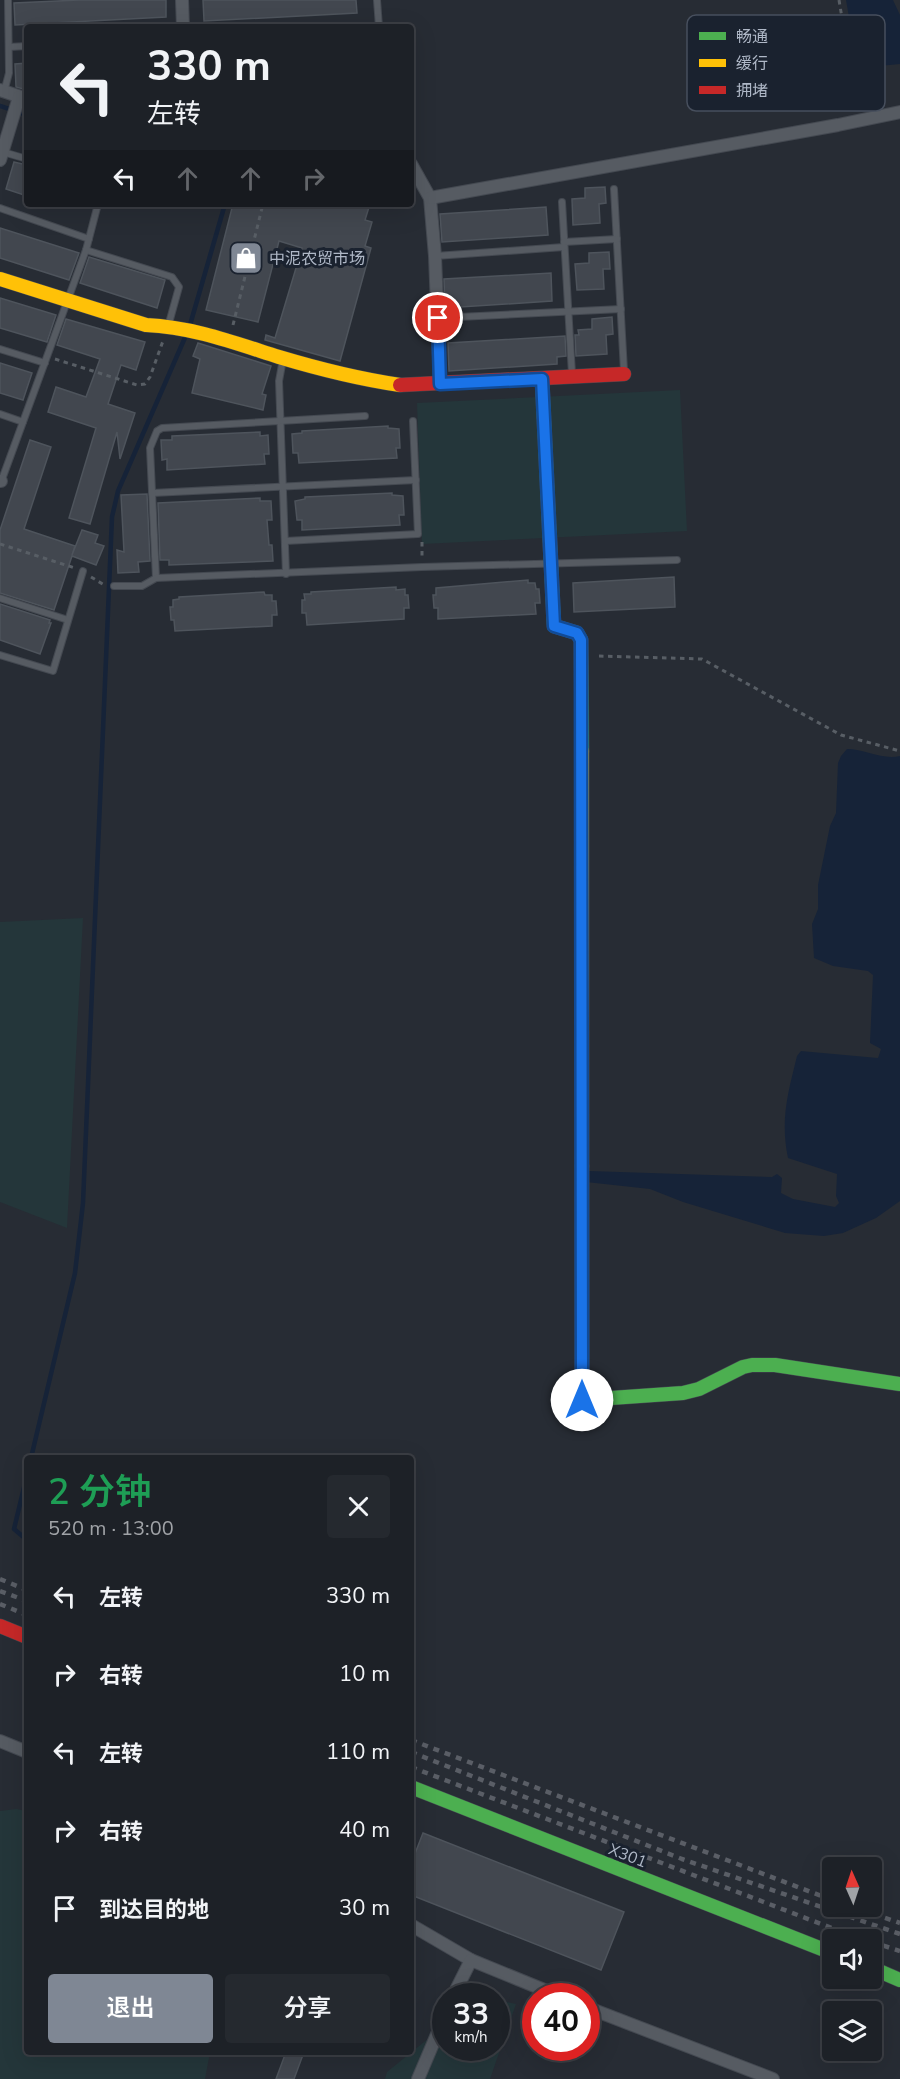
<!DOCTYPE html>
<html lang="zh">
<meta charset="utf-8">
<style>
:root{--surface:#1d2127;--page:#25292f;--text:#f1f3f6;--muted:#a0a3a7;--line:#3b3e44;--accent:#7f8794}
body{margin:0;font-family:"Nunito Sans","Noto Sans SC",sans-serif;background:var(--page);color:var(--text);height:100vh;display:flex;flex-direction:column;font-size:22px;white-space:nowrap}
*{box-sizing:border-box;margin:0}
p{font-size:20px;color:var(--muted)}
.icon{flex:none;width:33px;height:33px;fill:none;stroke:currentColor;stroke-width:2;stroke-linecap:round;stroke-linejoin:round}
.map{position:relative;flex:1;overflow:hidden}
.details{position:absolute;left:24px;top:1455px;width:390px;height:600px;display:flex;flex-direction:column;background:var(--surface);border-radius:6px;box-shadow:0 6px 24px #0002,0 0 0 2px var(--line)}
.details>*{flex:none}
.hud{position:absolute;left:24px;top:24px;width:390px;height:183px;border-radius:6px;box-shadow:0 6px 24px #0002,0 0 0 2px var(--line);background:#1d2127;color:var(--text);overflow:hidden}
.needle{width:39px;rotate:357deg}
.fabs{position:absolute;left:822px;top:1857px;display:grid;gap:12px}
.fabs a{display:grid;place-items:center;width:60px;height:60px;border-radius:6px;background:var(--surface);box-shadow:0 6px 24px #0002,0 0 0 2px var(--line);font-size:30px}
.speed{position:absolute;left:432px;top:1983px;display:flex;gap:12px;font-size:30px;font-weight:700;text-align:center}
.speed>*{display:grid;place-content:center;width:78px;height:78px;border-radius:50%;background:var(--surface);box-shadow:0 6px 24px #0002,0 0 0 2px var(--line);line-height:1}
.speed small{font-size:15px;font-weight:400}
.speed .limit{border:9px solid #d22;background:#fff;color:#111}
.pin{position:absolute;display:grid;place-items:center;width:51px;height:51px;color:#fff;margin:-26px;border:3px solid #fff;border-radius:50%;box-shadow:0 2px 6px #0007}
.me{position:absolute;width:66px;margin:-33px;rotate:0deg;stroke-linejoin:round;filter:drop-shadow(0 0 4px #0008)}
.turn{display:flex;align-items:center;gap:21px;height:126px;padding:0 24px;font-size:27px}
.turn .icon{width:78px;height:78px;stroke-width:2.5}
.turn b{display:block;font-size:42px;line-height:51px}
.lanes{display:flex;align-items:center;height:57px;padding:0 24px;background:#0003;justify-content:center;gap:30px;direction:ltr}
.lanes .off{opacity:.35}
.round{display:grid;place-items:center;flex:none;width:63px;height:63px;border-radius:6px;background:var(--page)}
.headline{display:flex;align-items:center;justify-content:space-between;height:102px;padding:0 24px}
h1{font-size:36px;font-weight:600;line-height:45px;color:#1e9e55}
.cta{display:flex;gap:12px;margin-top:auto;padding:12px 24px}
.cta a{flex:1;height:69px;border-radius:6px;background:var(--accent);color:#fff;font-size:24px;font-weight:600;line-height:69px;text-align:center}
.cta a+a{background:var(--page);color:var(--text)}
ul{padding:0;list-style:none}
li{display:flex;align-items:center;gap:18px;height:78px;padding:0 24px}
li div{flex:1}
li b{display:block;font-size:22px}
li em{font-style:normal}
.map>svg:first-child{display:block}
</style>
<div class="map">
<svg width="900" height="2079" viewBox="0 0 900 2079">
<rect width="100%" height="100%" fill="#272c34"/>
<!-- green -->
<g fill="#24363a">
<polygon points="680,390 687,531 422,544 417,403"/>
<polygon points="83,918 67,1228 0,1202 0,922"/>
<polygon points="16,1809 27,1811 27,2052 210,2052 205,2079 0,2079 0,1811"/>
<polygon points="497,2000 516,2004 490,2079 385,2079 387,2072 445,2025 446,2048 496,2048"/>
</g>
<!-- water -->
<g fill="#162338">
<polygon points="846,0 893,0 900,15 900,64 858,68"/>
<path d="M847,749C865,749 882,760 900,756V1201L876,1218L843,1233L824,1236L785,1233L683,1202L650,1189L586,1182L589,1171L772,1177L777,1174L782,1178L781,1193L793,1199L835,1207L839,1203L836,1196L837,1174L788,1158C780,1120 788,1093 797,1056L801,1051L878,1058L881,1049L870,1043L873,975L868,971L833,966L814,958L812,924L818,909V885L830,826L836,813L838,763L841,756Z"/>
</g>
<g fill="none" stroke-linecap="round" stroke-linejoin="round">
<!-- stream -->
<g stroke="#162338" stroke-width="4.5">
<polyline points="0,106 27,115"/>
<polyline points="190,325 225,204"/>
<polyline points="31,1458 75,1273 83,1203 112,517 118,491 187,333"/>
<polyline points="27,1475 14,1529 27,1540"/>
</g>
</g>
<!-- building -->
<g fill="#42474f" stroke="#4e545c" stroke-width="1.5">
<polygon points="79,0 166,0 166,17 15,25 14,3"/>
<polygon points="203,0 356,0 357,13 204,21"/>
<polygon points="27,63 27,90 16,87 15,64"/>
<polygon points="14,162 27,165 27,196 6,189"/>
<polygon points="605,187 606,203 599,204 600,223 573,225 572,199 585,198 585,188"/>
<polygon points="233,204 370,204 365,220 372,222 365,246 371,248 340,361 265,340 266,335 275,338 302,248 279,241 258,322 206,310"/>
<polygon points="546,207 548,235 442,242 440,214"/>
<polygon points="0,228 79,253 69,280 0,258"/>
<polygon points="609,252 610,269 603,269 604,289 577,290 575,264 589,263 589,253"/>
<polygon points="89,257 165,280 157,308 80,283"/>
<polygon points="551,273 552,301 445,308 444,279"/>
<polygon points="0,298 56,315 47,342 0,328"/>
<polygon points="612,317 613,334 606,335 607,354 576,356 575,335 579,335 578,330 592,329 592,319"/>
<polygon points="66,319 145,342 136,370 121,365 108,404 135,413 120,459 117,432 90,524 69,518 96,428 48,412 56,387 86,397 100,359 57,345"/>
<polygon points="565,336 566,356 557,357 557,364 449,371 448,343"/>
<polygon points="198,343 271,366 262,394 266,395 263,410 192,393 200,359 193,356"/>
<polygon points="0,363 32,373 23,400 0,393"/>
<polygon points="388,426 388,428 399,429 400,448 396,448 397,458 299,463 298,453 293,453 292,434 302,433 302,431"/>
<polygon points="260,432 260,436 268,435 269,454 264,454 265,464 167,470 167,459 162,460 161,440 172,440 172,436"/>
<polygon points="30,440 51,447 24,529 75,546 72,555 82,530 98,535 95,543 104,546 96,565 72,556 54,610 0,593 0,530"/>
<polygon points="392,493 392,495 403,496 404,515 399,515 400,525 302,530 302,520 297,520 295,501 305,499 305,497"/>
<polygon points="147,494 150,561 138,562 139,572 118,573 117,550 124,552 121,495"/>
<polygon points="260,498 260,501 271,501 272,520 267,520 269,545 272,545 273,561 169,565 169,560 160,560 158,503"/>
<polygon points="674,577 675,607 574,612 573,583"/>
<polygon points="528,580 528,583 535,583 536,589 539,589 540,603 535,603 536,614 438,619 438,608 434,608 433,595 436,595 436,588"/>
<polygon points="396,587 396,590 405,589 405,595 408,595 409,608 404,608 404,619 307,625 306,613 302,613 302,600 305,600 304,594 311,594 311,592"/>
<polygon points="264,592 265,595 272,595 272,601 276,601 277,615 272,615 272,626 175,631 174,620 171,620 170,607 173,607 173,600 179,599 179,597"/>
<polygon points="0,604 50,620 49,623 51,623 40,654 0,640"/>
<polygon points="423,1833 624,1912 601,1970 411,1895 411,1864"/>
<polygon points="286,2052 304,2052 294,2079 276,2079"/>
</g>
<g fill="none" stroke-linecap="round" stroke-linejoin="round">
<defs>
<g id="lane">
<polyline points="377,0 379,27"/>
<polyline points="9,47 27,46"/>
<polyline points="4,92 9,73 8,0"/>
<polyline points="3,152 27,159"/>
<polyline points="614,189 624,371"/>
<polyline points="562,202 572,374"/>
<polyline points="0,208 89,239"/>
<polyline points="564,242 617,239"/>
<polyline points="86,250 172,277 179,287 169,323"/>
<polyline points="435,256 564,247"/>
<polyline points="438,318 621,309"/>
<polyline points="0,349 45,363"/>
<polyline points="283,359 279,381 286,574"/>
<polyline points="0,414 23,422"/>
<polyline points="1,482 86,250 98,204"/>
<polyline points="152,493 416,480"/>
<polyline points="285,541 418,534 413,421"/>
<polyline points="156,578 150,448 157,431 162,428 365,416"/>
<polyline points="114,586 142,586 156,578 422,567 677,560"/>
<polyline points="0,598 68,620"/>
<polyline points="0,655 53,671 83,571"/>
</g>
<g id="street">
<polyline points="182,0 183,27"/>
<polyline points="0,90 27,99"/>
<polyline points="0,160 19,97"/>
<polyline points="411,164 430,198 435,256 440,384"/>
<polyline points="430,198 838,125 900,112"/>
<polyline points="0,481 1,481"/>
<polyline points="0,1741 27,1752"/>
<polyline points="411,1925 471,1960"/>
<polyline points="453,1996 471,1960 559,1996"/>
<polyline points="586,2007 773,2079"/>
<polyline points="418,2079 446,2013"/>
</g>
<g id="fast">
<polyline points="542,379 554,626 577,633 581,640 582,751"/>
<polyline points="582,1166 582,1400 683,1393 699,1389 743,1367 752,1365 775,1365 900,1384"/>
<polyline points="411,1787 832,1953"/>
<polyline points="872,1968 900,1980"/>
</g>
<g id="slow">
<path d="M0,279L146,325C193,327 235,343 279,357C319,369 359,379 400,385"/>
<polyline points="582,751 582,1166"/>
</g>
<g id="jam">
<polyline points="400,385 624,374"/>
<polyline points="0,1626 27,1637"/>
</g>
</defs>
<!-- lane casing -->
<use href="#lane" stroke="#444951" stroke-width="8"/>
<!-- street casing -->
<use href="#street" stroke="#444951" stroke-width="14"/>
<!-- fast casing -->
<use href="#fast" stroke="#444951" stroke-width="15"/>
<!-- slow casing -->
<use href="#slow" stroke="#444951" stroke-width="15"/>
<!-- jam casing -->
<use href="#jam" stroke="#444951" stroke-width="15"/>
<!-- path -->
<g stroke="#585e65" stroke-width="3" stroke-dasharray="4.5 4.5" stroke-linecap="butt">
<polyline points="839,0 857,108"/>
<polyline points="233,325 263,204"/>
<polyline points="55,359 137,385 145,384 150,377 163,341"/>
<polyline points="422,542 422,557"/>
<polyline points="0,544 75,568"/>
<polyline points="91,577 106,586"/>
<polyline points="599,656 702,659 841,735 900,751"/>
</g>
<!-- lane -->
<use href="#lane" stroke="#565b62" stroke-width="6"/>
<!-- street -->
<use href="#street" stroke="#565b62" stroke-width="12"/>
<!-- fast -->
<use href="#fast" stroke="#4caf50" stroke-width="14"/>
<!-- slow -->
<use href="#slow" stroke="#ffc107" stroke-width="14"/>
<!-- jam -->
<use href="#jam" stroke="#c62828" stroke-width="14"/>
<!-- rail -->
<g stroke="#5a5e66" stroke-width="4.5" stroke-dasharray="6 6" stroke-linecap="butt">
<polyline points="0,1579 27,1590"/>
<polyline points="0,1591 27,1601"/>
<polyline points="0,1604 27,1615"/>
<polyline points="411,1740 832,1900"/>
<polyline points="411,1752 682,1859 900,1934"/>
<polyline points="411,1767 863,1940"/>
<polyline points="851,1906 900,1923"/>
<polyline points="872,1942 900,1951"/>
</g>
</g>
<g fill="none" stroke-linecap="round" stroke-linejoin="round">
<defs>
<polyline id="route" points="438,318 440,384 542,379 554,626 577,633 581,640 582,1400"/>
</defs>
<!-- route casing -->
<use href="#route" stroke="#114b97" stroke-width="15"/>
<!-- route -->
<use href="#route" stroke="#1a73e8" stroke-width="10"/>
</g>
<!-- icons -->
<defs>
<symbol id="shop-square" viewBox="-11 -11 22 22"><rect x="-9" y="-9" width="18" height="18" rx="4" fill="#7f8794" stroke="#1a222f"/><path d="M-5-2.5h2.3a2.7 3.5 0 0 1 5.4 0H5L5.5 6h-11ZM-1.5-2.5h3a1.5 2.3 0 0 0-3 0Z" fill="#fff"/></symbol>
</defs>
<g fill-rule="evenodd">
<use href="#shop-square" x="227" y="239" width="38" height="38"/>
</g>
<g text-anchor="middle" stroke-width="6" stroke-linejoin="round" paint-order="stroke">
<!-- poi labels -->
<g font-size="16" fill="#afb8c7" stroke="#1a222f" text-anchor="start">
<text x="269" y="264">中泥农贸市场</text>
</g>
<!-- street labels -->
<g font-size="16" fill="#afb8c7" stroke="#1a222f">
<text transform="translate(628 1855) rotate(21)" y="6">X301</text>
</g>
</g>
<!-- legend -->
<rect x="687" y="15" width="198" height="96" rx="9" fill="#1a222f" stroke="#474f5d" stroke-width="1.5"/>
<rect x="699" y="32" width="27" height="8" fill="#4caf50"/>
<rect x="699" y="59" width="27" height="8" fill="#ffc107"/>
<rect x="699" y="86" width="27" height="8" fill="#c62828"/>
<g font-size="16" fill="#afb8c7">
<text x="736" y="42">畅通</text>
<text x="736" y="69">缓行</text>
<text x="736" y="96">拥堵</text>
</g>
</svg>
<div class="fabs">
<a><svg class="needle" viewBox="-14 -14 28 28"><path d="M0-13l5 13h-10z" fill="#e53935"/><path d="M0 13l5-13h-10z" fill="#a0a3a7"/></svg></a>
<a><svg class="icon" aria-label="sound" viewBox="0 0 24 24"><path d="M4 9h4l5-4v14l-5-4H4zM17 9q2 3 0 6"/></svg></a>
<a><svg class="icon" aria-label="layers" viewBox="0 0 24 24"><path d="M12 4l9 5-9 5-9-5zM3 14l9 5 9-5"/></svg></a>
</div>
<div class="speed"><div>33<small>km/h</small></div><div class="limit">40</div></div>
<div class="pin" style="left:438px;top:318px;background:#d93025"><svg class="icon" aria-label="arrive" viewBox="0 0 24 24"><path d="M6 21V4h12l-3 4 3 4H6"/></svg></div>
<svg class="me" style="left:582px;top:1400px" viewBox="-20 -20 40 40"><circle r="19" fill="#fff"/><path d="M0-13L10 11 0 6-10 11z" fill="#1a73e8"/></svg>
<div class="hud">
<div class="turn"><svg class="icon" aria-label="left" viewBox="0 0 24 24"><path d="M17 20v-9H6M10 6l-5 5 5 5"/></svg><div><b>330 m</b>左转</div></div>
<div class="lanes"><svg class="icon" aria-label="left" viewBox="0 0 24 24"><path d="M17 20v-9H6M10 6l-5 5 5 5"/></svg><svg class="icon off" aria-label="ahead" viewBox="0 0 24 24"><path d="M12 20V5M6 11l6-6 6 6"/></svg><svg class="icon off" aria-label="ahead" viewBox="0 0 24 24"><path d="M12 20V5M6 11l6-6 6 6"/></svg><svg class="icon off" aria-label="right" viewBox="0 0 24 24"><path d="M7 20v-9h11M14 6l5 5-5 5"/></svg></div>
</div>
<section class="details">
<div class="headline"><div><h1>2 分钟</h1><p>520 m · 13:00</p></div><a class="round"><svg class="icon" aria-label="close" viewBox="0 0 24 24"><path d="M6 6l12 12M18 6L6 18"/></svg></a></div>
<ul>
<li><svg class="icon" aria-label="left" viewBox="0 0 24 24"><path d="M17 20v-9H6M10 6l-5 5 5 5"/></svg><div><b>左转</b></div><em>330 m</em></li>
<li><svg class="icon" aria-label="right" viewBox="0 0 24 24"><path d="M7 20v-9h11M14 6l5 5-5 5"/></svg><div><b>右转</b></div><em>10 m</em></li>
<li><svg class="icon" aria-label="left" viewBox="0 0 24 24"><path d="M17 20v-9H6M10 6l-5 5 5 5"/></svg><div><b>左转</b></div><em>110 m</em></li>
<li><svg class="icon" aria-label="right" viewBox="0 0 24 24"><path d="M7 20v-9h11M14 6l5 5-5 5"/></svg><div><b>右转</b></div><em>40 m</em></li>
<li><svg class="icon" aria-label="arrive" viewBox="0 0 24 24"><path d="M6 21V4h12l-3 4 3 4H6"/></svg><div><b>到达目的地</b></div><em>30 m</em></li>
</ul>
<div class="cta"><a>退出</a><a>分享</a></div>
</section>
</div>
